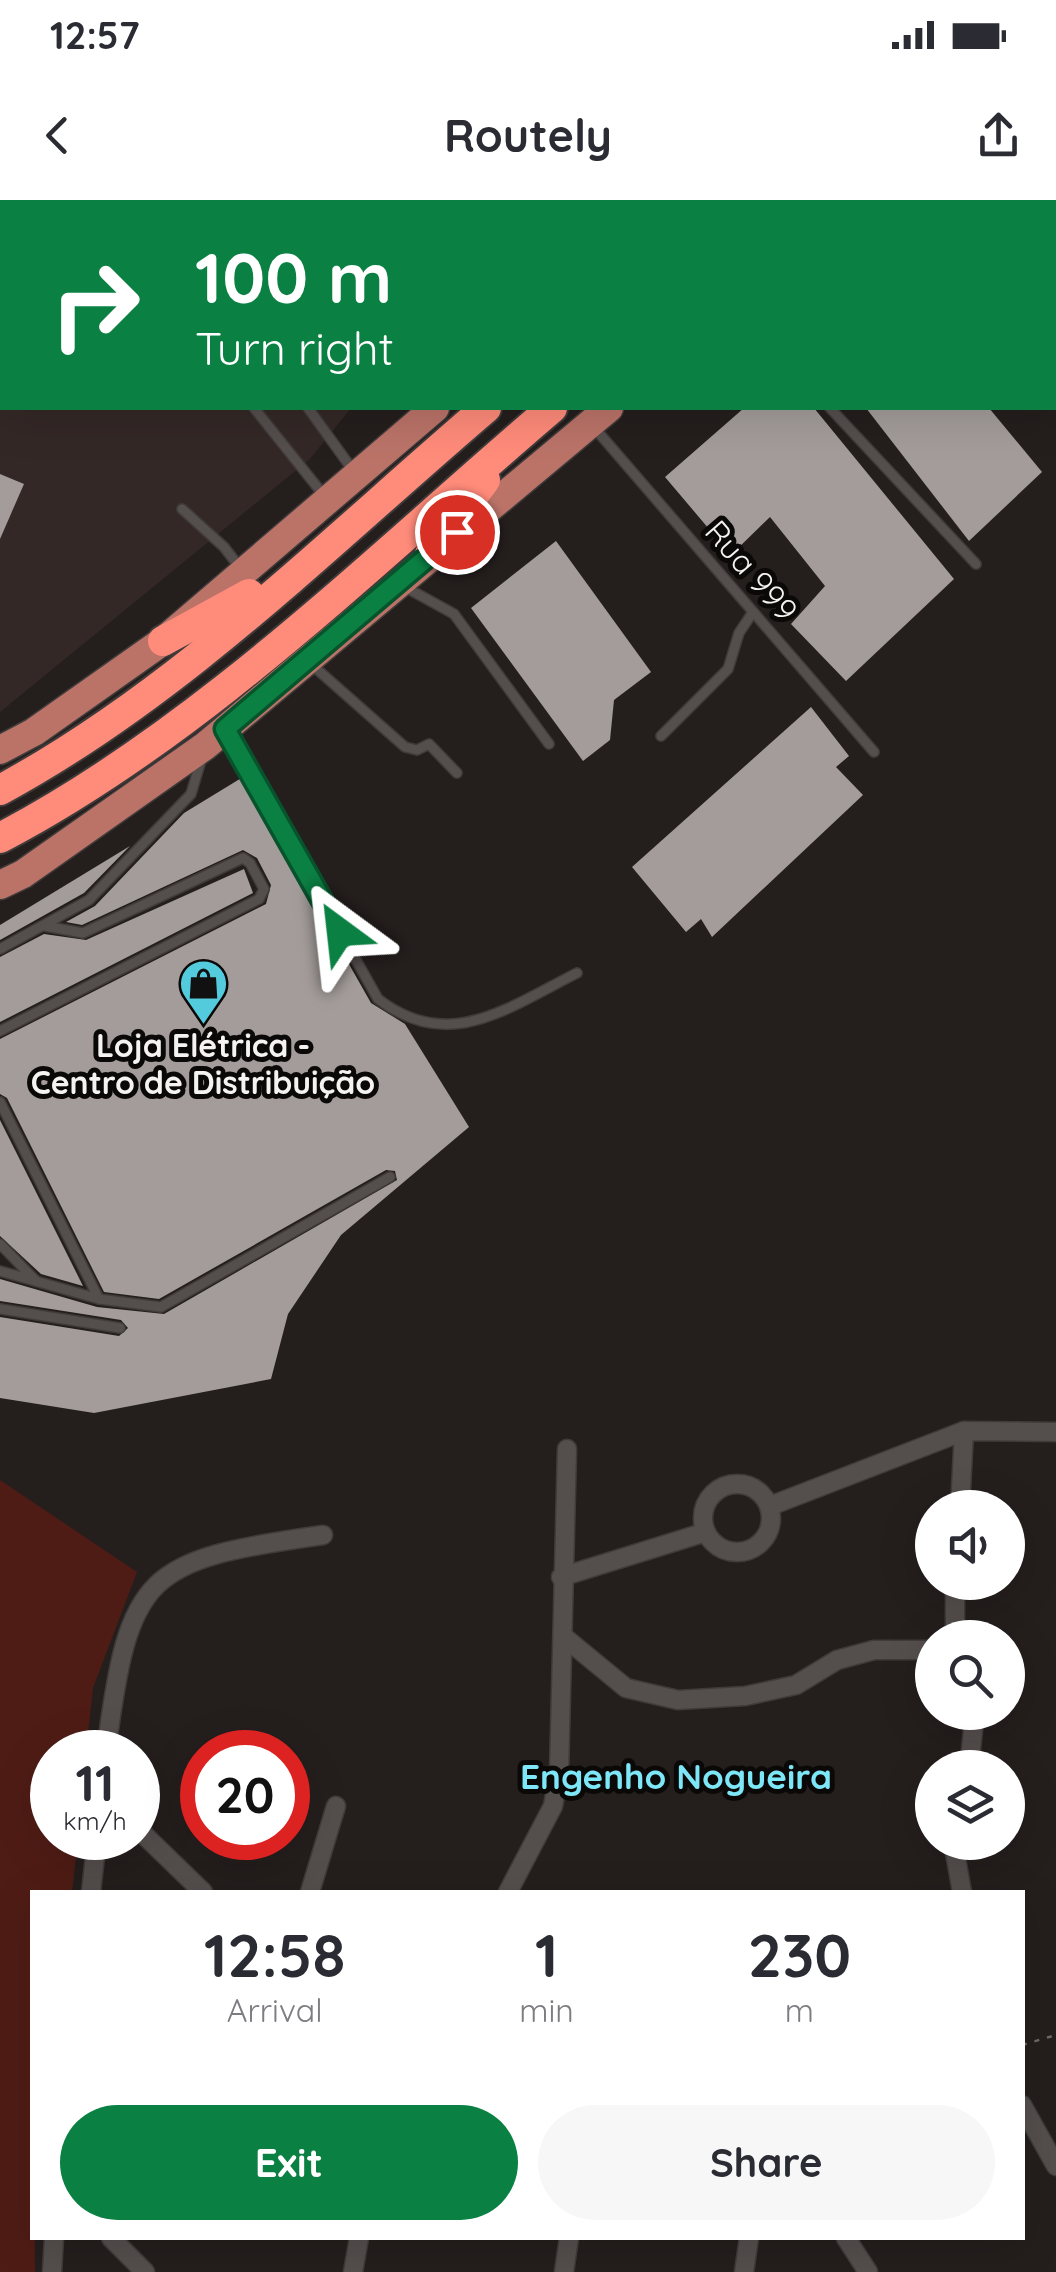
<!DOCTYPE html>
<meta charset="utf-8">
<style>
:root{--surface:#fff;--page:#f7f7f7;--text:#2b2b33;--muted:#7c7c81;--accent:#0b8043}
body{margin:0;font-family:Quicksand,sans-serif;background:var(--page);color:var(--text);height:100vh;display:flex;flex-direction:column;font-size:38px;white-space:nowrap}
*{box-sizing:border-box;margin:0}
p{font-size:32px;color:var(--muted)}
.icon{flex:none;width:55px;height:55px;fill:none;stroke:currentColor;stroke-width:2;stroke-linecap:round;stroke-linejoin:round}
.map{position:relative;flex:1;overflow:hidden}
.side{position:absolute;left:30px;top:1690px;width:995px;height:350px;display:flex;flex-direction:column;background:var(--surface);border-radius:0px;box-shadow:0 10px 40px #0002}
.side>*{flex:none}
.guide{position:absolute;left:0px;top:0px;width:1058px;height:210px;box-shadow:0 10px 40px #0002;background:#0b8043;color:#fff;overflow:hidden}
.controls{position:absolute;left:915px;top:1290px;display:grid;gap:20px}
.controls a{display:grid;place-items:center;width:110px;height:110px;border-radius:50%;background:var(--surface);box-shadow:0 10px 40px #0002;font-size:50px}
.speed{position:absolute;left:30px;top:1530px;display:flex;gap:20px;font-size:50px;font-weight:700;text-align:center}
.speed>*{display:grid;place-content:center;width:130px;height:130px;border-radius:50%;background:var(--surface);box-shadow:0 10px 40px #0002;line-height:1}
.speed small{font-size:25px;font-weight:400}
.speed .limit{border:15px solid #d22;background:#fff;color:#111}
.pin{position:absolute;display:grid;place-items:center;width:85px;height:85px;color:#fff;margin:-42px;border:5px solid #fff;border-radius:50%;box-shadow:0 2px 10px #0007}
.me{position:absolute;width:110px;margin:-55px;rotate:330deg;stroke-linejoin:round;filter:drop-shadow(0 0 8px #0008)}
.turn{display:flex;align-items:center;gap:35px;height:210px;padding:0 30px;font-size:45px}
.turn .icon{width:130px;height:130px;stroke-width:2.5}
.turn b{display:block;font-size:70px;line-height:85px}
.eta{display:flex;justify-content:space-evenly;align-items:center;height:170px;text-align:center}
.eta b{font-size:60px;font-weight:700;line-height:70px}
.action{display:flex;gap:20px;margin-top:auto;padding:20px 30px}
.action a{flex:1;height:115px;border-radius:60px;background:var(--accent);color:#fff;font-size:40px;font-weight:700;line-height:115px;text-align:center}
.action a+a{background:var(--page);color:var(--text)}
.status{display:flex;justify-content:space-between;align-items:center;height:70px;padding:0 50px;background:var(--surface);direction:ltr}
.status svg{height:28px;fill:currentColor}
header{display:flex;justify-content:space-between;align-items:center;height:130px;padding:0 30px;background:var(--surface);font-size:45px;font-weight:700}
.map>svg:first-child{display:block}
</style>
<div class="status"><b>12:57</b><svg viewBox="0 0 49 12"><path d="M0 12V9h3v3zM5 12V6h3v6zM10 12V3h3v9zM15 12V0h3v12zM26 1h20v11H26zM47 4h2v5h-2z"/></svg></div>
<header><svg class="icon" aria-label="back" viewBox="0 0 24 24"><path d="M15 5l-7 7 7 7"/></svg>Routely<svg class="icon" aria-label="share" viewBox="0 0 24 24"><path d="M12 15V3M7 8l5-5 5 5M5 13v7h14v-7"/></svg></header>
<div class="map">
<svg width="1056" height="2072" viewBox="0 0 1056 2072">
<rect width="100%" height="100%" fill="#241e1d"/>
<!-- built -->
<polygon fill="#332826" points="0,0 515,0 2,2 2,208 351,208 310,259 0,512"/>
<!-- green -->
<polygon fill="#4f1c15" points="0,1280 137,1372 93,1488 86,1552 52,1552 52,1638 78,1638 72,1692 32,1692 35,2072 0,2072"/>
<!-- building -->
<g fill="#a39c9a">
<polygon points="744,208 814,208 954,379 846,481 791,424 825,386 770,317 731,355 665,277"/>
<polygon points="866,208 989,208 1042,272 969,341"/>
<polygon points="0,274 24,284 0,339"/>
<polygon points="556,341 651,472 614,500 610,540 583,561 471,408"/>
<polygon points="811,507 849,556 836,567 863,595 712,737 701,719 686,732 632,667"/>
<polygon points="243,577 371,803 405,824 469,927 341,1035 288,1114 271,1179 94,1213 0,1198 0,1117 119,1136 128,1128 121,1120 0,1101 0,1079 97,1107 164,1114 397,980 395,971 386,970 159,1099 104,1092 7,898 0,894 0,839 266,704 271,685 257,658 243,650 82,725 66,722 95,706 184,613"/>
<polygon points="130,646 84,693 0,740 0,725"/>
<polygon points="244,669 253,693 0,822 0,757 44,734 86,740"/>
<polygon points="0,920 83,1086 41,1074 0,1036"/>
</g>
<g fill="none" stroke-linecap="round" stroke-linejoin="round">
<defs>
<g id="lane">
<polyline points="254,208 326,298"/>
<polyline points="308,208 355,273"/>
<polyline points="830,208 976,364"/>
<polyline points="592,225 874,552"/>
<polyline points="182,309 224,347 241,369"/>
<polyline points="405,387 454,414 549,544"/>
<polyline points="311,464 405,547 417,550 429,544 457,573"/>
<path d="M227,531L378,799C449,854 509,807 577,773"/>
<polyline points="661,536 728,469 739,433 753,412"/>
<polyline points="0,749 89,700 191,594 202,557"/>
<polyline points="0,831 259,699 264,689 250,663 243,658 83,733 45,726"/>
<polyline points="0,902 99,1099 0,1071"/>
<polyline points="0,1044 36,1081"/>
<polyline points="99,1099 161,1107 390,977"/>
<polyline points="0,1109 120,1128"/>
</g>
<g id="street">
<circle cx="737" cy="1318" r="34"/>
<polyline points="770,1306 964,1231 1056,1232"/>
<polyline points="960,1308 964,1231"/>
<polyline points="561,1377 706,1332"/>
<polyline points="564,1437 626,1488 678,1500 745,1496 796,1485 837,1460 874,1450 932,1450"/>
<polyline points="955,1438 955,1382"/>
<path d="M106,1552C129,1372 145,1360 323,1335"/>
<polyline points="969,1568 975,1512"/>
<polyline points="138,1629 203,1692"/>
<polyline points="953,1642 962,1692"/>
<polyline points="91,1692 97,1638"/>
<polyline points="310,1692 336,1606"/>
<polyline points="508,1692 553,1606 559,1573 567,1249"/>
<polyline points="1022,1905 1056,1966"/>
<polyline points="111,2038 145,2072"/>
<polyline points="846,2038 868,2072"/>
<polyline points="52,2072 54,2038"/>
<polyline points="353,2072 359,2038"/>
<polyline points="564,2072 569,2038"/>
<polyline points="744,2072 749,2038"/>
</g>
<g id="primary">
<polyline points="674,2 677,0"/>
<polyline points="843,2 846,0"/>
<polyline points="0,550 34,532 163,441 435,208"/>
<polyline points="0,685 23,674 205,546 609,208"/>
</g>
<g id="highway">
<polyline points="727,2 730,0"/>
<polyline points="794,2 797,0"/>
<polyline points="430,354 485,280"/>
<polyline points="163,441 249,394"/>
<path d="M0,590C181,492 331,340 486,208"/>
<path d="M0,638C204,531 378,356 552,208"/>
</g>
</defs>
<!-- lane casing -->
<use href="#lane" stroke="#403b3b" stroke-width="12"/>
<!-- street casing -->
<use href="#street" stroke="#403b3b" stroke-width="21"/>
<!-- primary casing -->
<use href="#primary" stroke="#403b3b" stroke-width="31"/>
<!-- highway casing -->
<use href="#highway" stroke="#403b3b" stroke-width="34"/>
<!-- path -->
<polyline stroke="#6f6a69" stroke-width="2.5" stroke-dasharray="5 8" stroke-linecap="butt" points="1022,1845 1056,1835"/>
<!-- lane -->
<use href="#lane" stroke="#544e4d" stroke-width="9"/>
<!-- street -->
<use href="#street" stroke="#544e4d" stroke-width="18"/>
<!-- primary -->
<use href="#primary" stroke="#bb7368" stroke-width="28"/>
<!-- highway -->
<use href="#highway" stroke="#ff8b7a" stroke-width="30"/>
</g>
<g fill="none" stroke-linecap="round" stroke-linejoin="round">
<defs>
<polyline id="route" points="340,732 225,529 457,332"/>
</defs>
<!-- route casing -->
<use href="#route" stroke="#07532c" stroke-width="25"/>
<!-- route -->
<use href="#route" stroke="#0b8043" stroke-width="18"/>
</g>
<!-- icons -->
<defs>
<symbol id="shop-pin" viewBox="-11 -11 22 30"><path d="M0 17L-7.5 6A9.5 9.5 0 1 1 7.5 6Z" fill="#54cadd" stroke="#0b0908"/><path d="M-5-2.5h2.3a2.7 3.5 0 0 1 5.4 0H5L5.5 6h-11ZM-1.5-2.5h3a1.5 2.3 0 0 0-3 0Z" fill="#111"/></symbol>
</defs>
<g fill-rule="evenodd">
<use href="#shop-pin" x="176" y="756" width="55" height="75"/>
</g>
<g text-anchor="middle" stroke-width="10" stroke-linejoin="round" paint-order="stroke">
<!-- street labels -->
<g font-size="32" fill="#f6f2f2" stroke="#0b0908">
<text transform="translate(751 371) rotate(49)" y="11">Rua 999</text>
</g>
<!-- poi labels -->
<g font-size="32" font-weight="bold" fill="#f6f2f2" stroke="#0b0908">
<text x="203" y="857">Loja Elétrica -<tspan x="203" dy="37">Centro de Distribuição</tspan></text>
</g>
<!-- neighbourhood labels -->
<g font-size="35" font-weight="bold" fill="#7de6f7" stroke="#0b0908">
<text x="676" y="1589">Engenho Nogueira</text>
</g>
</g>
</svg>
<div class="controls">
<a><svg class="icon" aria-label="sound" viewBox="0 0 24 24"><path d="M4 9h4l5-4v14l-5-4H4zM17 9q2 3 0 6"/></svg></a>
<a><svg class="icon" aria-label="search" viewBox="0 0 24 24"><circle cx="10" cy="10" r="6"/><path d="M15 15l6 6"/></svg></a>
<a><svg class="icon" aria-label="layers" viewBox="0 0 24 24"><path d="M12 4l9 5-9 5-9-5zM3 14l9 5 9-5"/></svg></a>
</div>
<div class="speed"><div>11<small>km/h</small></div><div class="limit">20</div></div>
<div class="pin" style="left:457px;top:332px;background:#d93025"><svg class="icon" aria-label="arrive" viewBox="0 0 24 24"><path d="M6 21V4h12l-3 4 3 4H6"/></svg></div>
<svg class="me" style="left:340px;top:732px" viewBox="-20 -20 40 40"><path d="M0-17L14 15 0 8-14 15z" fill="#0b8043" stroke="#fff" stroke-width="4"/></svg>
<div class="guide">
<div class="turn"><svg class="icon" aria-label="right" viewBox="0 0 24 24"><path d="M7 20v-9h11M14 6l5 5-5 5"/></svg><div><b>100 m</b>Turn right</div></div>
</div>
<section class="side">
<div class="eta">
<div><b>12:58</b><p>Arrival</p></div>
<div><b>1</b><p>min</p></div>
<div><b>230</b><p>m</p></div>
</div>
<div class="action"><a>Exit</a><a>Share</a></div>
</section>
</div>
